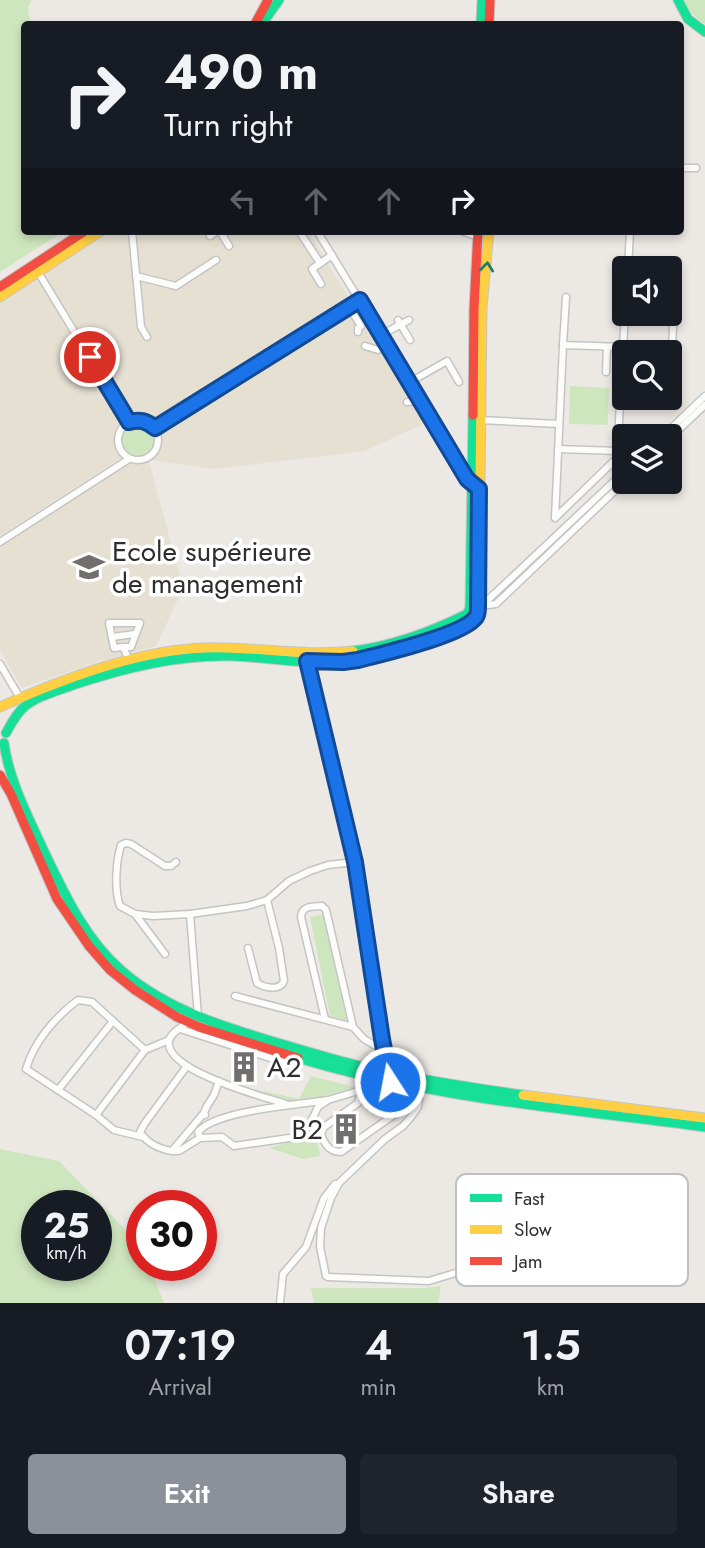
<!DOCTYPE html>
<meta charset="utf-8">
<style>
:root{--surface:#171b24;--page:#20242c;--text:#f1f3f6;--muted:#9ea1a6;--accent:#8c9099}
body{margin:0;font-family:Jost,sans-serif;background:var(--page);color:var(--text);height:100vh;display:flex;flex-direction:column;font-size:26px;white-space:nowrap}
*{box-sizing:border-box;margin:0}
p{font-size:23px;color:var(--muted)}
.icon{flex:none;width:38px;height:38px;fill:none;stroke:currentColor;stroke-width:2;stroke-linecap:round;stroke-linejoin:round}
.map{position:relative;height:1303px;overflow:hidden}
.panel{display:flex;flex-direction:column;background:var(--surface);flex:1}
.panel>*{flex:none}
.hud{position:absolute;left:21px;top:21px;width:663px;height:214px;border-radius:7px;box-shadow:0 4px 10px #0003;background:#171b24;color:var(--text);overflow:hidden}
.buttons{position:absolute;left:612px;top:256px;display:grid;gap:14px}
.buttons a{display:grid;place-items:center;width:70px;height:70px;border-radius:7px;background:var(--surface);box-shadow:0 4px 10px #0003;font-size:35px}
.speed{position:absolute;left:21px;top:1190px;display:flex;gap:14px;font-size:35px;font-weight:700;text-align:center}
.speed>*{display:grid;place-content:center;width:91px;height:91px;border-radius:50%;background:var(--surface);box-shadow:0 4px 10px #0003;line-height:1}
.speed small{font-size:18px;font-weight:400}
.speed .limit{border:10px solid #d22;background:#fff;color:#111}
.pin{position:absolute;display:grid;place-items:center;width:60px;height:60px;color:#fff;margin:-30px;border:4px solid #fff;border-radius:50%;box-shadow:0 2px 7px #0007}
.me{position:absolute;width:77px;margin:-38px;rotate:349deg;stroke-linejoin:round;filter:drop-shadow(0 0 5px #0008)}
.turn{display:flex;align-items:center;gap:24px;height:147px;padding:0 28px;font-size:32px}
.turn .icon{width:91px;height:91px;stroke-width:2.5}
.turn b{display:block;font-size:49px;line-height:60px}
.lanes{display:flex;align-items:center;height:66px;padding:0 28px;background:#0003;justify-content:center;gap:35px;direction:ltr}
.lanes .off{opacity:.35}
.eta{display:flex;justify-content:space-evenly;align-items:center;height:119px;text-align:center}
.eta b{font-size:42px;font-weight:600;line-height:49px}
.action{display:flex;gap:14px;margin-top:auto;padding:14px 28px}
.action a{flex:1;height:80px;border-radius:7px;background:var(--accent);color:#fff;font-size:28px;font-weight:600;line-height:80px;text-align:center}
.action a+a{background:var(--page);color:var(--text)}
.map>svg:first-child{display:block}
</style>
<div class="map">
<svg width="705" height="1303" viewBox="0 0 705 1303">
<rect width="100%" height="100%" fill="#ece8e4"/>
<!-- education -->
<g fill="#e6e0d3">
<polygon points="111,231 308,231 352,303 156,424 140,415 129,417 43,273"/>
<polygon points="37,277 125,420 119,426 114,438 116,447 122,457 0,536 0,302"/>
<polygon points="354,306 425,423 365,451 214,469 152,460 156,456 161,446 161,433 159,428"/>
<polygon points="149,461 183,589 156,646 88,665 22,688 0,650 0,545 128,464 144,463"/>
</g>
<!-- green -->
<g fill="#cee6be" fill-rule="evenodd">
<polygon points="0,0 32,0 28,7 30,24 24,24 24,231 64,231 0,272"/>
<path d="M684,0H705V24C696,18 688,11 684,0Z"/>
<polygon points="570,386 609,388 608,425 569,424"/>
<circle cx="138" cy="440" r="17"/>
<polygon points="324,914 347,1021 330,1016 310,917"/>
<polygon points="311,1076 355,1087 311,1100 290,1102 264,1093 263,1091 299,1099"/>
<polygon points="316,1133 320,1156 303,1159 270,1148"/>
<path d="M0,1149L59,1161L142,1247V1265H149L164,1303H0ZM37,1206H96V1265H37Z"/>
<polygon points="441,1286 438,1303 314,1303 311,1288 424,1288"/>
</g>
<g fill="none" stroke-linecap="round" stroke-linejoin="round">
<defs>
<g id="street">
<polyline points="681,168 696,168"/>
<polyline points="132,231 141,327 147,337"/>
<polyline points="220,231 229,246"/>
<polyline points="299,231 320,263"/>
<polyline points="317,231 421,401 466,478 474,485"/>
<polyline points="462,231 478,237"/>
<polyline points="210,236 217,231"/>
<polyline points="628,268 630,231"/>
<polyline points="38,272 129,422"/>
<polyline points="136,276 176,286 216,260"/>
<polyline points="321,284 312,269 332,255"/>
<polyline points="349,307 361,326 358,328 358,332"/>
<polyline points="625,313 623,347 672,349 674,307"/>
<polyline points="398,320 410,340"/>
<polyline points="381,335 409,320"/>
<polygon points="563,345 623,347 617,458 555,518"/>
<polyline points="563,345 566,297"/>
<polyline points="365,346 378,350 387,345"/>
<polyline points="670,371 672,349"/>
<polyline points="606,372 607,347"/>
<polyline points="410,382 447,361 459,382"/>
<polyline points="407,402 421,401"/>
<circle cx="138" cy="440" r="20"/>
<polyline points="480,420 559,424"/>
<polyline points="155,428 360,300"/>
<polyline points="663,436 705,396"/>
<polyline points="670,438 705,405"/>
<polyline points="558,449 618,451"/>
<polyline points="0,542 129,459"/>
<polyline points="480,606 496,604 625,481"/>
<polyline points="478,607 491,597 625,471"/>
<polyline points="112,637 135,634"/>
<polyline points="123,647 114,648 109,623 140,623 131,647 123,647 129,660"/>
<polyline points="307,658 355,862 382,1039 389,1076"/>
<polyline points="0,664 20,698"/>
<path d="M176,862L171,866H165L131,844L126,843L121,845C116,862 114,889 120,906L135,914L153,916L190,914L247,906L267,900L289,881L310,871L328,865L355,862"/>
<polyline points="135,914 165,954"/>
<polyline points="190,914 198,1017"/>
<path d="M248,948L257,983C265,988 280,991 284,981L279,948L267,900"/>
<polyline points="235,996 353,1027 364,1039 384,1051"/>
<path d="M325,1019L301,917C302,905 313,907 322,906L326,910L353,1027"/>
<path d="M188,1022C182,1027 170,1033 169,1041C164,1071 265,1097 286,1104"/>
<polyline points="180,1029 292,1065"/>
<polyline points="417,1087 419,1099 418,1107 411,1117 403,1126 385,1139 339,1183 331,1198 321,1228 320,1247 326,1276 328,1277 429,1281 472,1268 523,1264 534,1255"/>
<polyline points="58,1090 113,1021"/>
<path d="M358,1091L360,1095L358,1103L324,1127L321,1134C324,1144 330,1152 341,1152L398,1112L393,1103L379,1084L364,1082"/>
<path d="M328,1100C299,1105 216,1110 198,1132L200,1138L222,1137L234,1146L296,1137L309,1126L318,1107L328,1100L358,1091L366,1076"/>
<path d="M96,1115L26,1069C34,1042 55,1017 78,1000L92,1002L145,1050"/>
<polyline points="205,1115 204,1113 207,1106 214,1095 219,1081"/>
<polyline points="143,1137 114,1130 96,1115 145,1050 169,1040"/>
<polyline points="200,1138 179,1151 172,1151 204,1113"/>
<path d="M172,1151C160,1149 147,1143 140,1132L145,1123L187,1066"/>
<polyline points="280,1303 283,1274 306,1247 324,1198 335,1184"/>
</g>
<g id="fast">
<polyline points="678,0 688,19 705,32"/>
<polyline points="262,24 279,0"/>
<polyline points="481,24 482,0"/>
<path d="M353,651C393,646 431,632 467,614L470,608L473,415"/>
<path d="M6,733C11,724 16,714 24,707C37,696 57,691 73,685C124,668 176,655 230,656C267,657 305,665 342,662C367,660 472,636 478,611L480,484"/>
<path d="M4,743C9,780 27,814 42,847C63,891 84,938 122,971C168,1011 227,1028 285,1045C315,1054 346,1063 377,1070C425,1081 474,1088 523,1095"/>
<path d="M298,1058C430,1098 569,1109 705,1127"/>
</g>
<g id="slow">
<polyline points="0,297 101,231"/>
<polyline points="480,484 482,308 489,231"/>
<path d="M0,707C60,680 138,650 204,648C254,646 303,657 353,651"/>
<polyline points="523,1095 705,1118"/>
</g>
<g id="jam">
<polyline points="255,24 268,0"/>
<polyline points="489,24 490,0"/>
<polyline points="0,287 85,231"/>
<polyline points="473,415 474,309 478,231"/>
<polyline points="0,775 11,794 57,899 89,946 110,970 135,990 177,1017 199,1027 298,1058"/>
</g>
</defs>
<!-- street casing -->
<use href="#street" stroke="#c5c4c5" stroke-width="9"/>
<!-- fast casing -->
<use href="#fast" stroke="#c5c4c5" stroke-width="11"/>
<!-- slow casing -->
<use href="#slow" stroke="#c5c4c5" stroke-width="11"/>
<!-- jam casing -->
<use href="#jam" stroke="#c5c4c5" stroke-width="11"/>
<!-- street -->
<use href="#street" stroke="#fcfcfb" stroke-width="6"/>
<!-- fast -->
<use href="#fast" stroke="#16e098" stroke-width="9"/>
<!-- slow -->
<use href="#slow" stroke="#ffcf43" stroke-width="9"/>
<!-- jam -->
<use href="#jam" stroke="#f24e42" stroke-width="9"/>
</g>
<!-- one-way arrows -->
<defs><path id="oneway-chevron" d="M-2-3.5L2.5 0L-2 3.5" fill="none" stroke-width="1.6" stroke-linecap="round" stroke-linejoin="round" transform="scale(1.75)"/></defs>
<use stroke="#237e5e" href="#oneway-chevron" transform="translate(487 267) rotate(-84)"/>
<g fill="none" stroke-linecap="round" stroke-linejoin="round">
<defs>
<path id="route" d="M90,357L129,422C140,419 147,421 155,428L360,300L467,479L479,489L478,607C478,611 478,614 476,617C464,635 381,654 358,660L343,662L307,661L355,862L382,1039L390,1082"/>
</defs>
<!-- route casing -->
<use href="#route" stroke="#114b97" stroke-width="18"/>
<!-- route -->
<use href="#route" stroke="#1a73e8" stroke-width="12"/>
</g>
<!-- icons -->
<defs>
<symbol id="university-bare" viewBox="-9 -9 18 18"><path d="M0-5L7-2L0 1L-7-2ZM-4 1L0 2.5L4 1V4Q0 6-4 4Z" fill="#706f6e" stroke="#fff" stroke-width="2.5" paint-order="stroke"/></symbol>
<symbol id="building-bare" viewBox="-9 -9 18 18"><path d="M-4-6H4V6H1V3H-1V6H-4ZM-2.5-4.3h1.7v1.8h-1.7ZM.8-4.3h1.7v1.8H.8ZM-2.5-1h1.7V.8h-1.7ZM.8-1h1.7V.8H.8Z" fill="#706f6e" stroke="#fff" stroke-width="2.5" paint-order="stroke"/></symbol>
</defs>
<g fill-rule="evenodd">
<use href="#university-bare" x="67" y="545" width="44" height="44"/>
<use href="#building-bare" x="222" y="1045" width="44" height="44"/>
<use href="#building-bare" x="324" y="1107" width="44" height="44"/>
</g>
<g text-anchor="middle" stroke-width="7" stroke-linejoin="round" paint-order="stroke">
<!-- poi labels -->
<g font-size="28" fill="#2e2e2e" stroke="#fff" text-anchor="start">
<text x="112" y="561">Ecole supérieure<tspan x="112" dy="32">de management</tspan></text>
<text x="267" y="1077">A2</text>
<text x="323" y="1139" text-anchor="end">B2</text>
</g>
</g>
<!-- legend -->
<rect x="456" y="1174" width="232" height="112" rx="10" fill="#fff" stroke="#c0c0c0" stroke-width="2"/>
<rect x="470" y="1194" width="32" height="8" fill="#16e098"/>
<rect x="470" y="1225" width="32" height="9" fill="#ffcf43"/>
<rect x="470" y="1257" width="32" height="8" fill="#f24e42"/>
<g font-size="19" fill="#2e2e2e">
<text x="514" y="1205">Fast</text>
<text x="514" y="1236">Slow</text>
<text x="514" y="1268">Jam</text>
</g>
</svg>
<div class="buttons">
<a><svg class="icon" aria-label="sound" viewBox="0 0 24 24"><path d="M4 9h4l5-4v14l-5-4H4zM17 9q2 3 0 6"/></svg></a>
<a><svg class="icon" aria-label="search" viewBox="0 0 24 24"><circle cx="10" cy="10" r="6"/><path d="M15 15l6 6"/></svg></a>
<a><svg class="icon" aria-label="layers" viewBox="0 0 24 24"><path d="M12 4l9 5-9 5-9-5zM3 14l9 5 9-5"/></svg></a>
</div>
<div class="speed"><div>25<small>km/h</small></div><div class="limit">30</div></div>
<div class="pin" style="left:90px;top:357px;background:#d93025"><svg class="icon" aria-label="arrive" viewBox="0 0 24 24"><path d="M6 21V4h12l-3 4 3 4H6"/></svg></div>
<svg class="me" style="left:390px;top:1082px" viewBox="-20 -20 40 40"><circle r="17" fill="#1a73e8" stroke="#fff" stroke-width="3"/><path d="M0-11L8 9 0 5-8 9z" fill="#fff"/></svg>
<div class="hud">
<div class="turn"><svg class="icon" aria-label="right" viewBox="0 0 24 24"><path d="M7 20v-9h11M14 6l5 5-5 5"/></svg><div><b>490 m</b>Turn right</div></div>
<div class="lanes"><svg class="icon off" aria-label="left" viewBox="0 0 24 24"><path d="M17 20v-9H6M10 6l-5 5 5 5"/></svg><svg class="icon off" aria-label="ahead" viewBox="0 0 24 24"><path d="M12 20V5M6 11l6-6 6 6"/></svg><svg class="icon off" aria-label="ahead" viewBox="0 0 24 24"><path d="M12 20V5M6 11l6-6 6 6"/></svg><svg class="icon" aria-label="right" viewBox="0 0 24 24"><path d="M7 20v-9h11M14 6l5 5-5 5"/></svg></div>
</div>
</div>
<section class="panel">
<div class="eta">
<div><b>07:19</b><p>Arrival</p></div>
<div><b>4</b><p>min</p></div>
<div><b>1.5</b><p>km</p></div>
</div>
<div class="action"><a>Exit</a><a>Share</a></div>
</section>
